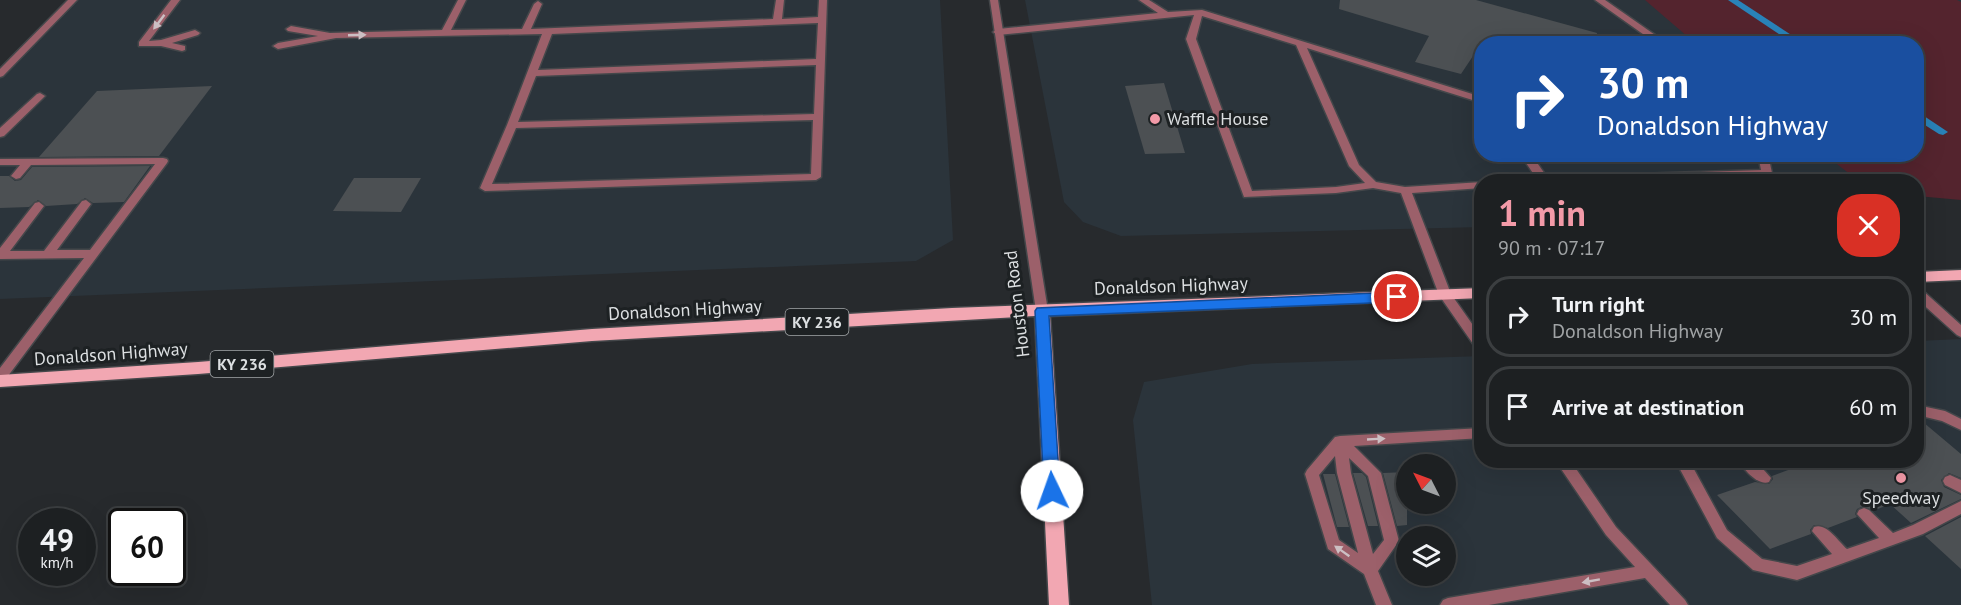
<!DOCTYPE html>
<meta charset="utf-8">
<style>
:root{--surface:#1d2022;--page:#2a2d2f;--text:#f1f3f6;--muted:#a0a3a5;--line:#3b3e40;--accent:#f39aa8}
body{margin:0;font-family:"PT Sans",sans-serif;background:var(--page);color:var(--text);height:100vh;display:flex;flex-direction:column;font-size:22px;white-space:nowrap}
*{box-sizing:border-box;margin:0}
p{font-size:20px;color:var(--muted)}
.icon{flex:none;width:33px;height:33px;fill:none;stroke:currentColor;stroke-width:2;stroke-linecap:round;stroke-linejoin:round}
.map{position:relative;flex:1;overflow:hidden}
.sheet{position:absolute;left:1474px;top:174px;width:450px;height:294px;display:flex;flex-direction:column;background:var(--surface);border-radius:24px;box-shadow:0 6px 24px #0002,0 0 0 2px var(--line)}
.sheet>*{flex:none}
.top-card{position:absolute;left:1474px;top:36px;width:450px;height:126px;border-radius:24px;box-shadow:0 6px 24px #0002,0 0 0 2px var(--line);background:#1a4fa0;color:#fff;overflow:hidden}
.needle{width:39px;rotate:312deg}
.tools{position:absolute;left:1396px;top:454px;display:grid;gap:12px}
.tools a{display:grid;place-items:center;width:60px;height:60px;border-radius:50%;background:var(--surface);box-shadow:0 6px 24px #0002,0 0 0 2px var(--line);font-size:30px}
.speed{position:absolute;left:18px;top:508px;display:flex;gap:12px;font-size:30px;font-weight:700;text-align:center}
.speed>*{display:grid;place-content:center;width:78px;height:78px;border-radius:50%;background:var(--surface);box-shadow:0 6px 24px #0002,0 0 0 2px var(--line);line-height:1}
.speed small{font-size:15px;font-weight:400}
.speed .limit{border:3px solid #111;border-radius:9px;background:#fff;color:#111}
.pin{position:absolute;display:grid;place-items:center;width:51px;height:51px;color:#fff;margin:-26px;border:3px solid #fff;border-radius:50%;box-shadow:0 2px 6px #0007}
.me{position:absolute;width:66px;margin:-33px;rotate:357deg;stroke-linejoin:round;filter:drop-shadow(0 0 4px #0008)}
.turn{display:flex;align-items:center;gap:21px;height:126px;padding:0 24px;font-size:27px}
.turn .icon{width:78px;height:78px;stroke-width:2.5}
.turn b{display:block;font-size:42px;line-height:51px}
.round{display:grid;place-items:center;flex:none;width:63px;height:63px;border-radius:24px;background:var(--page)}
.overview{display:flex;align-items:center;justify-content:space-between;height:102px;padding:0 24px}
h1{font-size:36px;font-weight:600;line-height:45px;color:var(--accent)}
ul{padding:0;list-style:none}
li{display:flex;align-items:center;gap:18px;height:81px;margin:0 12px 9px;padding:0 12px;border:3px solid var(--line);border-radius:24px}
li div{flex:1}
li b{display:block;font-size:22px}
li em{font-style:normal}
.map>svg:first-child{display:block}
</style>
<div class="map">
<svg width="1961" height="605" viewBox="0 0 1961 605">
<rect width="100%" height="100%" fill="#272a2d"/>
<!-- built -->
<g fill="#2b343b" fill-rule="evenodd">
<polygon points="73,0 940,0 953,240 916,261 0,299 0,74"/>
<polygon points="1025,0 1961,0 1961,45 1482,44 1482,154 1841,155 1860,181 1482,182 1482,227 1121,236 1083,222 1064,202"/>
<path d="M1961,339V605H1152L1133,420L1144,382L1252,364L1482,356V460H1917V341ZM1407,465H1446V504H1407ZM1407,537H1446V576H1407Z"/>
</g>
<!-- green -->
<polygon fill="#54242e" points="1645,0 1957,0 1961,2 1961,200 1917,196 1917,182 1859,181 1825,155 1917,154 1917,44 1695,43"/>
<g fill="none" stroke-linecap="round" stroke-linejoin="round">
<!-- stream -->
<g fill="#2983b9" fill-rule="evenodd">
<polygon points="1728,0 1738,0 1805,44 1794,44"/>
<polygon points="1917,113 1921,114 1948,132 1943,135 1939,134 1917,120"/>
</g>
</g>
<!-- building -->
<g fill="#4c5053">
<polygon points="1340,0 1476,0 1597,33 1596,44 1481,44 1461,74 1415,62 1429,36 1339,9"/>
<polygon points="1164,83 1185,153 1145,154 1125,86"/>
<polygon points="212,86 159,156 39,157 97,91"/>
<polygon points="150,166 124,202 93,203 85,198 77,204 46,206 38,200 29,207 0,208 0,176 9,176 15,181 21,180 32,167"/>
<polygon points="354,178 421,178 401,212 333,211"/>
<polygon points="1917,417 1961,454 1961,478 1949,473 1941,480 1944,487 1961,495 1961,499 1911,523 1890,504 1873,511 1863,506 1857,509 1855,514 1857,517 1828,528 1814,525 1810,530 1811,534 1770,549 1717,495 1755,482 1769,484 1773,479 1772,476 1799,466 1806,470 1814,469 1817,460 1917,460"/>
<polygon points="1407,472 1407,525 1397,526 1383,473"/>
<polygon points="1353,473 1362,473 1366,477 1378,526 1368,526"/>
<polygon points="1323,474 1335,474 1349,527 1337,527"/>
<polygon points="1961,517 1961,569 1925,536"/>
</g>
<g fill="none" stroke-linecap="round" stroke-linejoin="round">
<defs>
<g id="lane">
<polygon points="171,0 180,0 149,41 161,40 195,30 200,33 198,35 172,43 185,46 185,50 182,51 161,46 139,46 139,42"/>
<path d="M458,0H466L451,30L522,29L534,4L538,1L542,4L531,29L773,19L776,0H784L782,19L818,17L819,0H827L821,177L816,180L485,191L480,188L507,125L542,34L336,38L278,49L273,46L278,43L318,36L288,31L286,29L291,26L330,33L442,30ZM818,23L816,59L538,70L552,34ZM816,65L814,114L518,122L536,76ZM813,120L811,174L492,184L516,128Z"/>
<path d="M1139,0H1149L1168,12L1202,10L1482,97V103L1307,48L1359,165L1376,182L1405,187L1482,182V188L1412,193L1451,294L1482,338V353L1478,351L1439,295L1401,193L1373,188L1336,193L1244,197L1186,39L1194,15L998,35L993,32L998,29L1158,13ZM1202,16L1296,45L1349,166L1365,183L1336,187L1252,191L1196,39Z"/>
<polygon points="1595,0 1605,0 1668,44 1657,44"/>
<polygon points="40,93 45,96 43,98 4,136 0,137 0,128 37,94"/>
<polygon points="1520,154 1531,154 1547,177 1761,170 1758,154 1768,154 1772,173 1767,176 1625,182 1539,182"/>
<polygon points="163,158 167,159 168,161 167,163 5,380 0,382 0,368 84,258 0,259 0,248 35,203 39,202 44,206 10,251 44,251 82,201 86,200 91,204 57,250 90,250 155,164 31,165 20,178 16,179 11,176 20,165 0,165 0,159"/>
<polygon points="1917,405 1945,411 1961,419 1961,430 1942,421 1917,415"/>
<path d="M1482,428V438L1354,446L1381,473L1399,541L1378,571L1392,605H1376L1364,574L1328,549L1305,474L1307,470L1335,437L1340,436ZM1335,456L1337,473L1358,553L1339,540L1319,475ZM1349,458L1368,476L1384,540L1373,554L1351,473Z"/>
<polygon points="1555,460 1570,460 1616,527 1685,600 1688,605 1670,605 1645,578 1489,605 1440,605 1443,600 1448,598 1635,567 1606,535"/>
<path d="M1675,460H1689L1727,530L1762,559L1797,566L1832,554L1812,531L1814,527C1826,522 1838,541 1847,549L1879,538L1857,514L1859,510L1864,508L1869,510L1893,533L1913,525L1961,501V514L1923,534L1797,580L1753,570L1717,538Z"/>
<path d="M1738,460H1755L1771,478L1769,482C1758,486 1744,470 1738,460Z"/>
<path d="M1798,460H1814L1815,463L1813,467C1806,469 1802,467 1798,460Z"/>
<polygon points="1950,475 1961,480 1961,493 1945,485 1943,481 1945,477"/>
</g>
<g id="street">
<polygon points="68,0 77,0 3,76 0,77 0,69"/>
<polygon points="990,0 998,0 1048,311 1042,315 1036,311"/>
<polygon points="1917,288 1921,289 1961,325 1961,337 1957,335 1917,299"/>
</g>
<g id="primary">
<polygon points="1961,270 1961,280 1917,282 1917,272"/>
<polygon points="1482,288 1482,298 1050,316 1069,605 1049,605 1035,316 592,341 198,374 0,387 0,375 198,362 592,329 952,308"/>
</g>
</defs>
<!-- lane casing -->
<use href="#lane" stroke="#44474a" stroke-width="3"/>
<!-- street casing -->
<use href="#street" stroke="#44474a" stroke-width="3"/>
<!-- primary casing -->
<use href="#primary" stroke="#44474a" stroke-width="3"/>
<!-- lane -->
<use href="#lane" fill="#9c606a" fill-rule="evenodd"/>
<!-- street -->
<use href="#street" fill="#9c606a" fill-rule="evenodd"/>
<!-- primary -->
<use href="#primary" fill="#f2a7b2" fill-rule="evenodd"/>
</g>
<!-- one-way arrows -->
<defs><path id="oneway-solid" d="M-6-.8H1V-3.2L6.5 0L1 3.2V.8H-6Z" transform="scale(1.5)"/></defs>
<g fill="#ccbfc3">
<use href="#oneway-solid" transform="translate(159 22) rotate(127)"/>
<use href="#oneway-solid" transform="translate(357 35) rotate(-2)"/>
<use href="#oneway-solid" transform="translate(1376 439) rotate(-3)"/>
<use href="#oneway-solid" transform="translate(1342 551) rotate(-145)"/>
<use href="#oneway-solid" transform="translate(1591 581) rotate(170)"/>
</g>
<!-- route -->
<polygon fill="#1a73e8" stroke="#114b97" stroke-width="1.5" points="1397,292 1404,297 1397,302 1049,316 1060,491 1058,495 1052,497 1047,495 1044,491 1035,311 1037,308"/>
<!-- markers -->
<g fill="#f39aa8" stroke="#1d2123" stroke-width="2">
<circle cx="1155" cy="119" r="6"/>
<circle cx="1901" cy="478" r="6"/>
</g>
<g text-anchor="middle" stroke-width="6" stroke-linejoin="round" paint-order="stroke">
<!-- shield labels -->
<g fill="#1d2123" stroke="#a3a6a8" stroke-width="1.5">
<rect x="785.5" y="309" width="63" height="26" rx="4.5"/>
<rect x="210.5" y="351" width="63" height="26" rx="4.5"/>
</g>
<g font-size="16" font-weight="bold" fill="#dcdfe1">
<text x="817" y="328">KY 236</text>
<text x="242" y="370">KY 236</text>
</g>
<!-- poi labels -->
<g font-size="18" fill="#dcdfe1" stroke="#1d2123" text-anchor="start">
<text x="1167" y="125">Waffle House</text>
<text x="1901" y="504" text-anchor="middle">Speedway</text>
</g>
<!-- street labels -->
<g font-size="18" fill="#dcdfe1" stroke="#1d2123">
<text transform="translate(1171 286) rotate(-2)" y="6">Donaldson Highway</text>
<text transform="translate(1017 304) rotate(-97)" y="6">Houston Road</text>
<text transform="translate(685 310) rotate(-3)" y="6">Donaldson Highway</text>
<text transform="translate(111 354) rotate(-4)" y="6">Donaldson Highway</text>
</g>
</g>
</svg>
<div class="tools">
<a><svg class="needle" viewBox="-14 -14 28 28"><path d="M0-13l5 13h-10z" fill="#e53935"/><path d="M0 13l5-13h-10z" fill="#a0a3a5"/></svg></a>
<a><svg class="icon" aria-label="layers" viewBox="0 0 24 24"><path d="M12 4l9 5-9 5-9-5zM3 14l9 5 9-5"/></svg></a>
</div>
<div class="speed"><div>49<small>km/h</small></div><div class="limit">60</div></div>
<div class="pin" style="left:1397px;top:297px;background:#d93025"><svg class="icon" aria-label="arrive" viewBox="0 0 24 24"><path d="M6 21V4h12l-3 4 3 4H6"/></svg></div>
<svg class="me" style="left:1052px;top:491px" viewBox="-20 -20 40 40"><circle r="19" fill="#fff"/><path d="M0-13L10 11 0 6-10 11z" fill="#1a73e8"/></svg>
<div class="top-card">
<div class="turn"><svg class="icon" aria-label="right" viewBox="0 0 24 24"><path d="M7 20v-9h11M14 6l5 5-5 5"/></svg><div><b>30 m</b>Donaldson Highway</div></div>
</div>
<section class="sheet">
<div class="overview"><div><h1>1 min</h1><p>90 m · 07:17</p></div><a class="round" style="background:#d93025;color:#fff"><svg class="icon" aria-label="close" viewBox="0 0 24 24"><path d="M6 6l12 12M18 6L6 18"/></svg></a></div>
<ul>
<li><svg class="icon" aria-label="right" viewBox="0 0 24 24"><path d="M7 20v-9h11M14 6l5 5-5 5"/></svg><div><b>Turn right</b><p>Donaldson Highway</p></div><em>30 m</em></li>
<li><svg class="icon" aria-label="arrive" viewBox="0 0 24 24"><path d="M6 21V4h12l-3 4 3 4H6"/></svg><div><b>Arrive at destination</b></div><em>60 m</em></li>
</ul>
</section>
</div>
